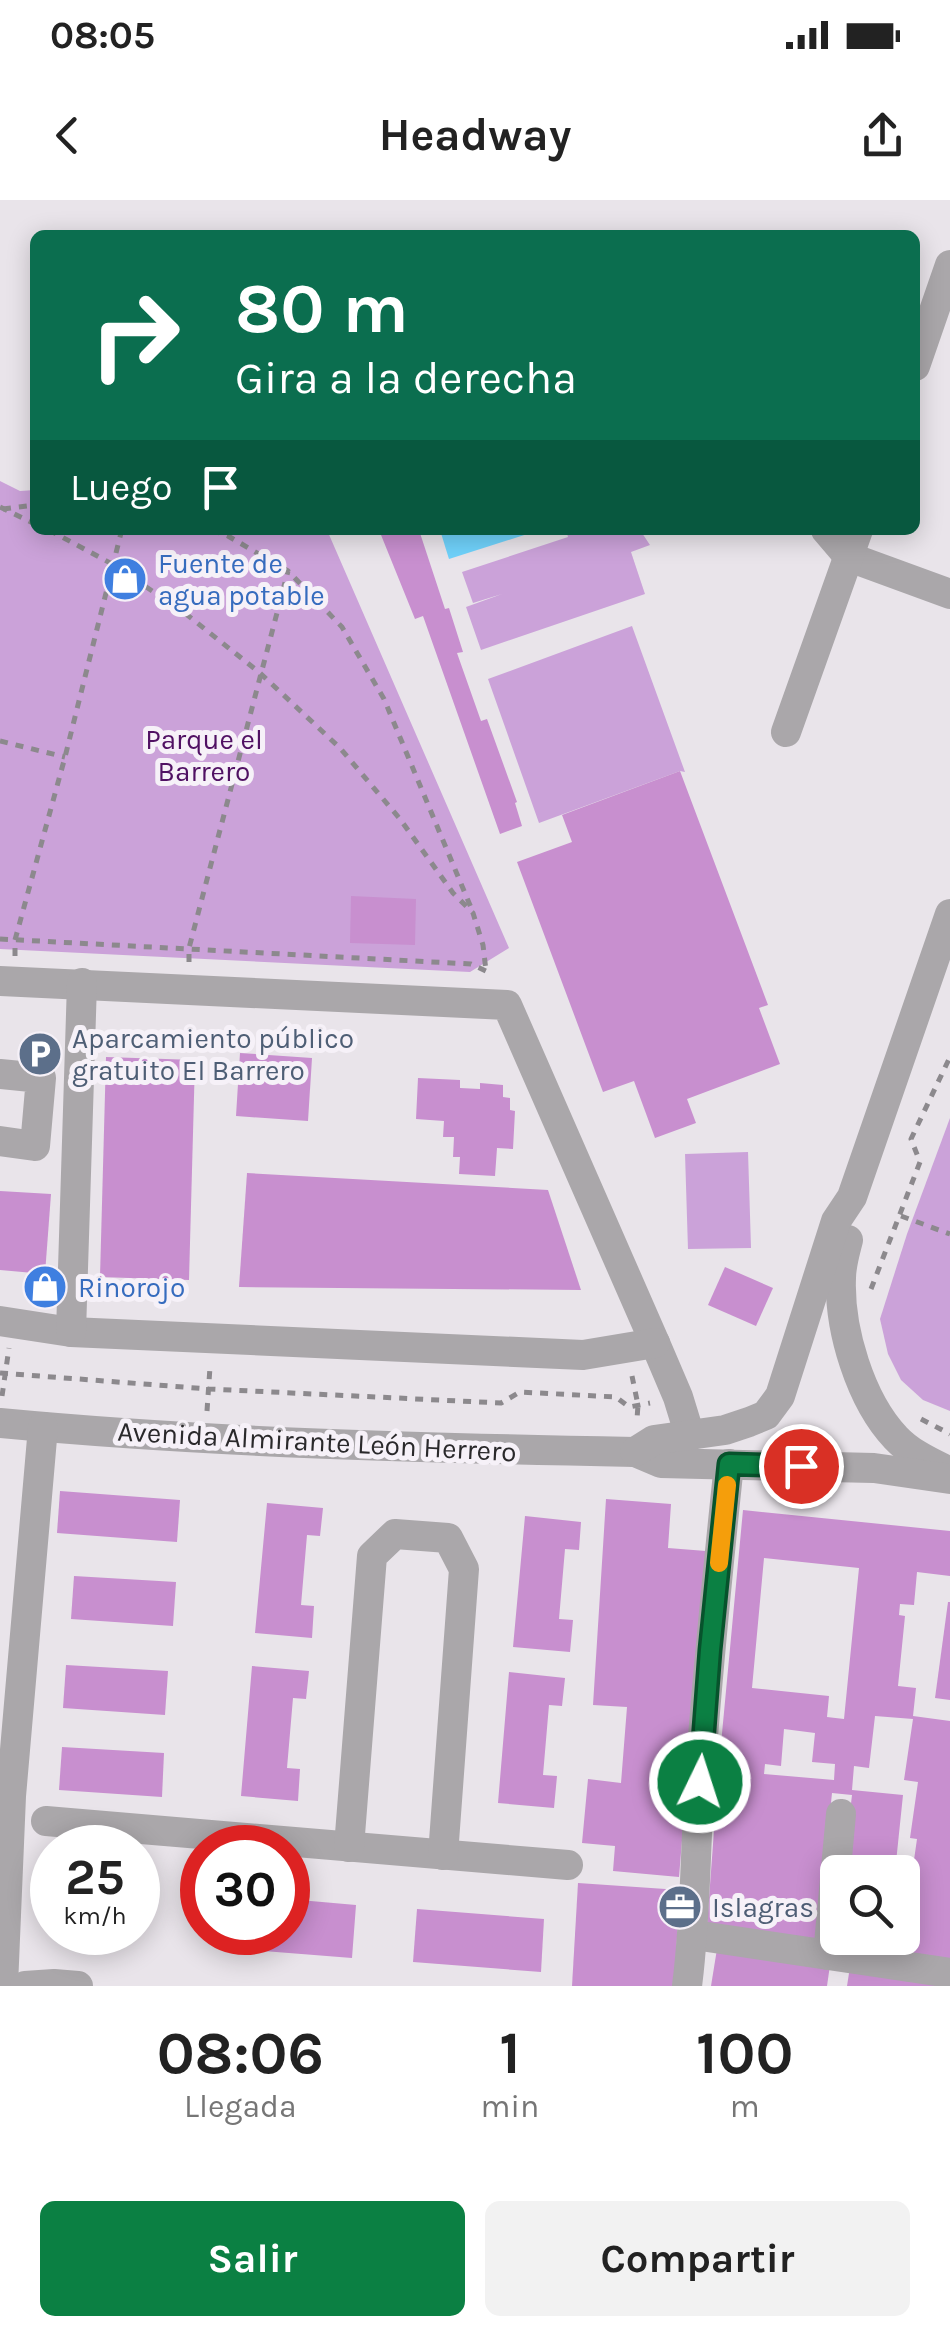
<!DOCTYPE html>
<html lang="es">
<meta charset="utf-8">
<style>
:root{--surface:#fff;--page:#f2f2f2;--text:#222;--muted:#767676;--accent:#0b8043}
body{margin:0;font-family:Karla,sans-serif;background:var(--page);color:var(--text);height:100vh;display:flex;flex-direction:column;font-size:38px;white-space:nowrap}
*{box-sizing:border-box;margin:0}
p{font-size:32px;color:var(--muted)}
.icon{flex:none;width:55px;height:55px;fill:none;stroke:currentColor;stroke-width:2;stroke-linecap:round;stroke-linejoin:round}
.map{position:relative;height:1786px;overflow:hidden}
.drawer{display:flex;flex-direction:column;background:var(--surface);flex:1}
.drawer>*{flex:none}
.hud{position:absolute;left:30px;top:30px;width:890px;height:305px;border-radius:15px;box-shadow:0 5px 25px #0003;background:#0b6e4f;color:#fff;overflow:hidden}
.controls{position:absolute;left:820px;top:1655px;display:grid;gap:20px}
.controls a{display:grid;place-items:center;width:100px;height:100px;border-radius:15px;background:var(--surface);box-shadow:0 5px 25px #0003;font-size:50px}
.speed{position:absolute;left:30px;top:1625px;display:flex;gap:20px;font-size:50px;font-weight:700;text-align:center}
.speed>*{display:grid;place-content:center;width:130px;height:130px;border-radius:50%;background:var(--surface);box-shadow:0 5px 25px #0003;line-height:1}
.speed small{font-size:25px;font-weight:400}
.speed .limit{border:15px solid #d22;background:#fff;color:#111}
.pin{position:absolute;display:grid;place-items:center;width:85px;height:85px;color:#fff;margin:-42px;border:5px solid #fff;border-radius:50%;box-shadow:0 2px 10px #0007}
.me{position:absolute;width:110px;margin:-55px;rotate:4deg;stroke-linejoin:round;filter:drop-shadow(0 0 8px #0008)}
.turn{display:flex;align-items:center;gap:35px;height:210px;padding:0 40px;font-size:45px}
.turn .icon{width:130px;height:130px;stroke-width:2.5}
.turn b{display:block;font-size:70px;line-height:85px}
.then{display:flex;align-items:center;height:95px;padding:0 40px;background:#0003;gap:20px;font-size:38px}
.eta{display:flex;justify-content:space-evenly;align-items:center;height:170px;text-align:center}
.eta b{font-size:60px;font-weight:700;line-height:70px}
.cta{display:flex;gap:20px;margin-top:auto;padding:20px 40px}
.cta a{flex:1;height:115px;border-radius:15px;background:var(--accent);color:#fff;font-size:40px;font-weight:700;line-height:115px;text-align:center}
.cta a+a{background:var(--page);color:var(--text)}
.status{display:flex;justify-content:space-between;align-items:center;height:70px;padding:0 50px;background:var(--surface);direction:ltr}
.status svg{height:28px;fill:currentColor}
header{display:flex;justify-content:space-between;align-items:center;height:130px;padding:0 40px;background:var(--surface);font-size:45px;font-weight:700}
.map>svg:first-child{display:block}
</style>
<div class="status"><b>08:05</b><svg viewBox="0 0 49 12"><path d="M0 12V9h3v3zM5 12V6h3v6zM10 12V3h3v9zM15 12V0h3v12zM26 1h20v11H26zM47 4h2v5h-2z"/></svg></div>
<header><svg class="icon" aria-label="back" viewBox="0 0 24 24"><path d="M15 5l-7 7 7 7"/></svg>Headway<svg class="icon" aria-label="share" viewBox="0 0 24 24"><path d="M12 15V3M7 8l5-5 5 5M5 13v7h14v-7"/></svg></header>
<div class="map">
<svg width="950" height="1786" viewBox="0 0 950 1786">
<rect width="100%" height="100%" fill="#e9e4ea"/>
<!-- green -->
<g fill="#cba2d9">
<polygon points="0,281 20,291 35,290 35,330 327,330 509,748 470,772 0,749"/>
<polygon points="566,330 640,330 650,345 631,352 645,394 481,450 466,407 502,394 473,403 462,372 568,337"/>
<polygon points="632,426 685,572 680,571 539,623 488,479"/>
<polygon points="950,918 950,1211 923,1200 901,1180 888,1154 880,1119 907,1034"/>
<polygon points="748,952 751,1048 688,1049 685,954"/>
</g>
<!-- water -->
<polygon fill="#70d2fb" points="440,330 540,330 449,359"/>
<!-- building -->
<g fill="#c88fcf" fill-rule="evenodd">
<polygon points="379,330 419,330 445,409 449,408 463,452 457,453 481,521 487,519 517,602 515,603 522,626 500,634 423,416 415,419"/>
<polygon points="680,571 768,805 759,808 780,864 687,899 696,923 655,938 634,881 603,892 517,662 572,642 562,615"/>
<polygon points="351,696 416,699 415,745 350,743"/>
<polygon points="240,853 312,858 308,921 236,916"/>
<polygon points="106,857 195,860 189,1080 100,1077"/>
<polygon points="418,878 460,880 460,888 480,889 480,883 503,885 503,897 510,898 510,910 515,911 513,949 497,948 495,976 459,974 460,957 453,957 454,937 443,937 444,921 416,919"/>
<polygon points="247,973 548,990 581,1090 239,1087"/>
<polygon points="0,991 51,994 45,1074 0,1070"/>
<polygon points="725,1067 773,1088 756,1126 708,1105"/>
<polygon points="60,1291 180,1300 177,1342 57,1333"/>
<polygon points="606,1299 671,1304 668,1348 706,1351 679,1677 613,1671 615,1646 582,1643 588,1579 621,1583 627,1507 593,1505"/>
<polygon points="267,1303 323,1308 320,1336 307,1335 301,1405 314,1406 312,1438 255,1433"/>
<path d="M743,1310L950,1331V1376L917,1372L914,1405L900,1404L899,1415L905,1416L898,1486L916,1488L913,1516L950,1521V1762L835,1746L836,1738H902V1672L912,1674L917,1639L910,1638L918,1582L904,1580L913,1519L875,1516L869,1568L854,1566L852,1590L903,1595L895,1672H843L852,1595L832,1593L817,1741L707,1726L718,1576ZM764,1358L859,1368L844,1519L827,1517L829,1496L752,1488ZM784,1529L815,1533L812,1562L835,1564L834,1580L764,1574L765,1564L781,1566ZM744,1701L770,1704L767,1718L743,1714Z"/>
<polygon points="525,1316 581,1322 579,1350 565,1349 559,1419 573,1420 570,1452 513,1447"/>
<polygon points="74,1376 176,1382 173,1426 71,1419"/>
<polygon points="948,1402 950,1402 950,1500 935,1498"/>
<polygon points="66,1465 168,1471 165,1515 63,1508"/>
<polygon points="252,1466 309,1471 306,1499 293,1498 287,1568 300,1569 298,1601 241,1596"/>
<polygon points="509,1472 565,1478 562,1506 549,1505 543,1575 557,1576 554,1608 498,1603"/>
<polygon points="62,1547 164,1553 162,1597 59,1590"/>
<polygon points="578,1683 680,1690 674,1786 572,1786"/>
<polygon points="288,1699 356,1705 352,1758 224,1748 225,1732 288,1732"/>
<polygon points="417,1709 544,1719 541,1772 413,1762"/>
<polygon points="717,1749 830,1765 827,1786 711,1786"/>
<polygon points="850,1767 950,1786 847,1786"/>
</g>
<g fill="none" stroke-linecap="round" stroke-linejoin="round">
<!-- path -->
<g stroke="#8c898d" stroke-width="5" stroke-dasharray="8 8" stroke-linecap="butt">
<polyline points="0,307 35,324"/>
<polyline points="3,309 35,305"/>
<polyline points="49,330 114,365 186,414 260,473 340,548 400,619 453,693 473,713 483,745 486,771"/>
<polyline points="212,330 228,336 288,371 342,427 384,499 472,710"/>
<polyline points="0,541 65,557"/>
<polyline points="0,739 471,764 486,771"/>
<polyline points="15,756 15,740 65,557 121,333"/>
<polyline points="189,762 189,748 288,371"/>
<polyline points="901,1016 950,1034"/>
<polyline points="871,1089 920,962 911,939 950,857"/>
<polyline points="0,1173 209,1189 501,1203 520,1192 616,1197 629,1207 650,1203"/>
<polyline points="632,1176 638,1205 637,1219"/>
<polyline points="2,1196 9,1148"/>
<polyline points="207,1211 210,1167"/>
<polyline points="921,1219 950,1234"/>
</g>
<!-- minor -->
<g stroke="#aaa7aa" stroke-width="30">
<polyline points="915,166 950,65"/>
<polyline points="826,330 849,357 950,394"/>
<polyline points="786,532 858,330"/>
<polyline points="0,781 507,805 655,1143 678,1197 690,1236"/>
<polyline points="0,874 41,878 35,946 0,941"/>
<path d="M848,1040C845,1052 841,1065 841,1078C839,1129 860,1200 896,1238C910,1253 930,1262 948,1271"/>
<polyline points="0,1121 71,1132 583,1155 655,1143"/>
<polyline points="71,1132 82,783"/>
<path d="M0,1223C211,1243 423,1248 635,1252L661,1263L874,1268L950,1279"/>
<polyline points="635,1252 654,1240 725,1230 749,1222 766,1215 780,1196 836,1021 852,997 950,714"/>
<polyline points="46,1621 568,1665"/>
<polyline points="349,1647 372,1356 395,1334 448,1338 464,1369 443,1655"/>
<polyline points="694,1735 950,1773"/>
<polyline points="828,1755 841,1614"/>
<polyline points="3,1786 11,1596 43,1227"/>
<polyline points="25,1786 54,1784 78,1786"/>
<path d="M687,1786C696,1717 695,1648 700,1578C707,1473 718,1369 729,1264"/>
</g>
</g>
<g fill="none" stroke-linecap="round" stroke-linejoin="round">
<defs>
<polyline id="route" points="700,1582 710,1450 729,1264 801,1266"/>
</defs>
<!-- route casing -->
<use href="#route" stroke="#07532c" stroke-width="25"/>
<!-- route -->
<use href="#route" stroke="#0b8043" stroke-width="18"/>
<!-- slow -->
<polyline stroke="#f59e0b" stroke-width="18" points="719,1363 727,1285"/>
</g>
<!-- icons -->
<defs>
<symbol id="shop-disc" viewBox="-11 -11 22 22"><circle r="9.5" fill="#3f7fe0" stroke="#f6f1f8"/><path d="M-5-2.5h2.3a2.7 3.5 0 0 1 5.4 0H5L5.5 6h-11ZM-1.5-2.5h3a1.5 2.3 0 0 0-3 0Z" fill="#fff"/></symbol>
<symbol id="parking-disc" viewBox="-11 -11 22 22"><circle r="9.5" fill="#5c6f8a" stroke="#f6f1f8"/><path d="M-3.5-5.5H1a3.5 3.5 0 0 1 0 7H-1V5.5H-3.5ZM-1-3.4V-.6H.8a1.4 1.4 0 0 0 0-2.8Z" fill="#fff"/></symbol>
<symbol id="office-disc" viewBox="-11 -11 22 22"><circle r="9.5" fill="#5c6f8a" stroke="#f6f1f8"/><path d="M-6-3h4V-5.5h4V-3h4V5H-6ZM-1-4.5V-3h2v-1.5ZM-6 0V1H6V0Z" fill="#fff"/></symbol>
</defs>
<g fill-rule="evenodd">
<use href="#shop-disc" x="100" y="354" width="50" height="50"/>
<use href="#parking-disc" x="15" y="829" width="50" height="50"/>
<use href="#shop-disc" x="20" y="1062" width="50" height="50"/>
<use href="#office-disc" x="655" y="1682" width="50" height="50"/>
</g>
<g text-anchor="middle" stroke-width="10" stroke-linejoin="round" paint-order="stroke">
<!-- shop labels -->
<g font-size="28" fill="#366cbe" stroke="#f6f1f8" text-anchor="start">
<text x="158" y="373">Fuente de<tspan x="158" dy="32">agua potable</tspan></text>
<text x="78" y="1097">Rinorojo</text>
</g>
<!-- park labels -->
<g font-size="28" fill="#501163" stroke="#f6f1f8">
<text x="204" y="549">Parque el<tspan x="204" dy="32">Barrero</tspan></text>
</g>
<!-- service labels -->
<g font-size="28" fill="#4e5e75" stroke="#f6f1f8" text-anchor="start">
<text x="72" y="848">Aparcamiento público<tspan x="72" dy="32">gratuito El Barrero</tspan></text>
<text x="712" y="1717">Islagras</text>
</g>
<!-- street labels -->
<g font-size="28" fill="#2a292b" stroke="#f6f1f8">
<text transform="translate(317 1241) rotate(3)" y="10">Avenida Almirante León Herrero</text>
</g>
</g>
</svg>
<div class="controls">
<a><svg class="icon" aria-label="search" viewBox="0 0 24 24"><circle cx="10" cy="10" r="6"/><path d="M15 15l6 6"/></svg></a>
</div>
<div class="speed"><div>25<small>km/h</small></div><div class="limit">30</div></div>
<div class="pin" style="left:801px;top:1266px;background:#d93025"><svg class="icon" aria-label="arrive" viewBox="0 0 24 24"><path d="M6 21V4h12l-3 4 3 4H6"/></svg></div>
<svg class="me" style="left:700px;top:1582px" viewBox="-20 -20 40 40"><circle r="17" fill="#0b8043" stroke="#fff" stroke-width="3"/><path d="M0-11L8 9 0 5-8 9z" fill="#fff"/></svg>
<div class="hud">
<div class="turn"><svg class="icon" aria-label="right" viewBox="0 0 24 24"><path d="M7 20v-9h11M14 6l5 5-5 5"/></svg><div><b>80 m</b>Gira a la derecha</div></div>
<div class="then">Luego<svg class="icon" aria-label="arrive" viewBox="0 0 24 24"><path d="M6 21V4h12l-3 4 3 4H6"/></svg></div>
</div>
</div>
<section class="drawer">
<div class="eta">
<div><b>08:06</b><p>Llegada</p></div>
<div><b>1</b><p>min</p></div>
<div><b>100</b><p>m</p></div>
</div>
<div class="cta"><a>Salir</a><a>Compartir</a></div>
</section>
